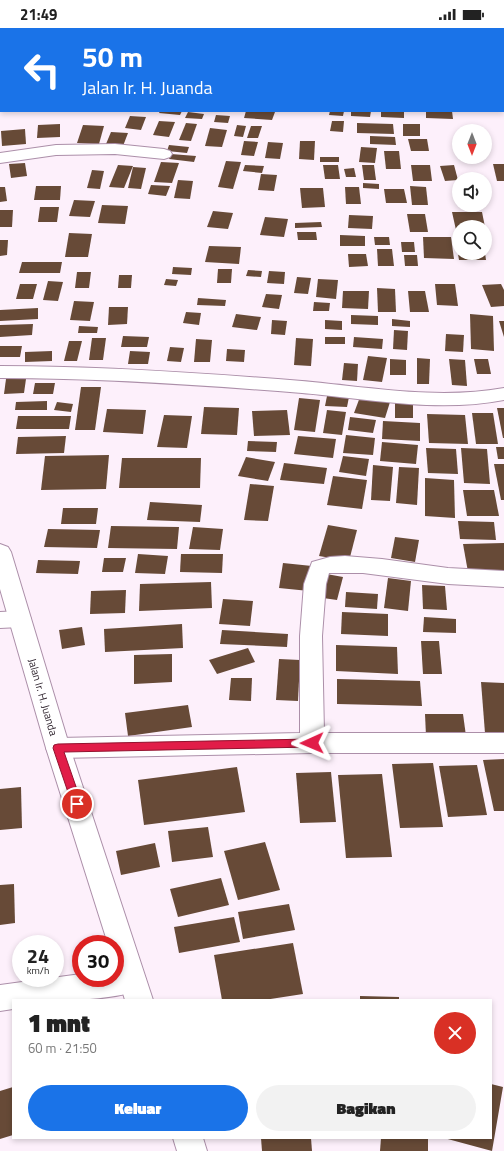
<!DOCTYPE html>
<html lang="id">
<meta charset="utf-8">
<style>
:root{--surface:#fff;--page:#f2f2f2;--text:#222;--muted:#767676;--accent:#1a73e8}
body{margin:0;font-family:"Titillium Web",sans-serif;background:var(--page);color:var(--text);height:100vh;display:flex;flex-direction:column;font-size:15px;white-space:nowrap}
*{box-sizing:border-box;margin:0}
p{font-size:13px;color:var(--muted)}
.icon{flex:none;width:22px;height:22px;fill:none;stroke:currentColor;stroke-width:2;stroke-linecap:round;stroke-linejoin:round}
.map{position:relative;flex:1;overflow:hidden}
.details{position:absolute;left:12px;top:971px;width:480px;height:140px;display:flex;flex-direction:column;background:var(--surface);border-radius:0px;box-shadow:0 2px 6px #0003}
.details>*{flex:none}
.hud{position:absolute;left:0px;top:0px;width:504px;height:84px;box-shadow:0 2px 6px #0003;background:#1a73e8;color:#fff;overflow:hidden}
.needle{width:26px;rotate:180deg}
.buttons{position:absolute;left:452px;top:96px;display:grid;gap:8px}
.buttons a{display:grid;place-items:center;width:40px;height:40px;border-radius:50%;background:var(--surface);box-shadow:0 2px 6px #0003;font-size:20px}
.speed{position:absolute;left:12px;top:907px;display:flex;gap:8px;font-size:20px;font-weight:700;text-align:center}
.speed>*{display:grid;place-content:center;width:52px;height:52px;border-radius:50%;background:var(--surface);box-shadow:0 2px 6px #0003;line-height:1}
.speed small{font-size:10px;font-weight:400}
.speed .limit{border:6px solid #d22;background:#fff;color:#111}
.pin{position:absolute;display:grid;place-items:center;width:34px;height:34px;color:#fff;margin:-17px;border:2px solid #fff;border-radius:50%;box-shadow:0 1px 4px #0007}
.me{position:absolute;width:44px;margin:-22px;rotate:269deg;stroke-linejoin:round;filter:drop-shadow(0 0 3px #0008)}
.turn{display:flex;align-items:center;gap:14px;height:84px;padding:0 16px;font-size:18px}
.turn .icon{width:52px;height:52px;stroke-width:2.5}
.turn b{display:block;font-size:28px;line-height:34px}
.round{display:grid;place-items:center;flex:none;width:42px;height:42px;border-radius:21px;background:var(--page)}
.summary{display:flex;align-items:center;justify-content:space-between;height:68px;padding:0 16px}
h1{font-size:24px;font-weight:800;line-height:30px}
.primary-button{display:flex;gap:8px;margin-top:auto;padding:8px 16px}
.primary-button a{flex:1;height:46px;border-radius:24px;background:var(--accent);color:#fff;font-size:16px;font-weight:800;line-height:46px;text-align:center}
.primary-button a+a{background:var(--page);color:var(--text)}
.status{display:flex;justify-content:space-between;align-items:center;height:28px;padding:0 20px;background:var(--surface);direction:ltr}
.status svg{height:11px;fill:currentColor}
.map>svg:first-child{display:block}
</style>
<div class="status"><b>21:49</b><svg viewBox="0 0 49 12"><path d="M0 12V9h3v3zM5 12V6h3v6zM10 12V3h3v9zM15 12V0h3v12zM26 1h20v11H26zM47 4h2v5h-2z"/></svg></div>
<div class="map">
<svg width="504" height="1123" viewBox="0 0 504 1123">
<rect width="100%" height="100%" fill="#fdf0fb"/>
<!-- building -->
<g fill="#674a37">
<polygon points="160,83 182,83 180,87 159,85"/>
<polygon points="246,83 266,83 275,84 272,92 244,90"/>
<polygon points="330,83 344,83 343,88 329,87"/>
<polygon points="351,83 371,83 370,89 351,88"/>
<polygon points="381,83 404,83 404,90 381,89"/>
<polygon points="426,83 452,83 453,91 426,90"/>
<polygon points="188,84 204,86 202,91 185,90"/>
<polygon points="216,87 230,88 228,95 214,94"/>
<polygon points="130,88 146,89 141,102 125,100"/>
<polygon points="159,93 175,94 169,109 153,107"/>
<polygon points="332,93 344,93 343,104 330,103"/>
<polygon points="186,95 197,96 191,113 179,112"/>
<polygon points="357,95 393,96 394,106 357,105"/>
<polygon points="60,96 60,109 37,110 38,97"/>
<rect x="403" y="96" width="17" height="12"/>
<polygon points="83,97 104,98 99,116 77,115"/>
<polygon points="237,97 246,98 243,109 234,108"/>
<polygon points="251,98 262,98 258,110 247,110"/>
<polygon points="210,100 227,102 222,119 205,118"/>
<polygon points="25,101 26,116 2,118 1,103"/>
<polygon points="111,104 128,105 123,118 106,116"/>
<polygon points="370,108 395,109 396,117 370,116"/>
<polygon points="408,111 427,111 429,123 411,123"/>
<polygon points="244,113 258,114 254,128 241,127"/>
<polygon points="300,113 315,113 314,132 299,131"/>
<polygon points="268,114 283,115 280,131 265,130"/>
<polygon points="169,117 189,119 187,125 167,123"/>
<polygon points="361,119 377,120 375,135 359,134"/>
<polygon points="384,123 399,123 401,141 386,141"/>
<polygon points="171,126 196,128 194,134 169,131"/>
<rect x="320" y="129" width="19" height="5"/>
<polygon points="226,133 241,134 233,161 218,159"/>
<polygon points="161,134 179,135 172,155 154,154"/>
<polygon points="25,135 27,148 11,150 9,136"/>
<polygon points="493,136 504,136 504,153 497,153"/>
<polygon points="118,137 133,138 124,160 109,159"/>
<polygon points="245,137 264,138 262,145 243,143"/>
<polygon points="323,137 338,137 340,151 325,151"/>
<polygon points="362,137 374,137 376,152 364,152"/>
<polygon points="411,137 430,137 432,153 413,153"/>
<polygon points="454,137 458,152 445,153 440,138"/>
<polygon points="133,139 146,140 141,161 128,160"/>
<polygon points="354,140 356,149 346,149 344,141"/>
<polygon points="92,142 104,143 100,161 87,160"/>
<polygon points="261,146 277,147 274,163 258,162"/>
<polygon points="178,152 193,153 190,171 174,170"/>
<polygon points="363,155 379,156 379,161 363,160"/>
<polygon points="151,157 170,158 166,168 148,166"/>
<polygon points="36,158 61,158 60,172 34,172"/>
<polygon points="410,158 426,159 428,177 412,177"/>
<polygon points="0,159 5,159 7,173 0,174"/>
<polygon points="345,159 359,159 361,176 346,176"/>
<polygon points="300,160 323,160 325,179 302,180"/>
<polygon points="384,161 404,161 407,175 386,175"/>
<polygon points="74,172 95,173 90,189 69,188"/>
<polygon points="102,177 128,178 125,196 98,195"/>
<polygon points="40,179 59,179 57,194 38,194"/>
<polygon points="0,182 13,182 12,199 0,199"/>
<polygon points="213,183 233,185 228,201 207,199"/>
<polygon points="452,184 482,184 485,199 459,199 459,202 456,202"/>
<polygon points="407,186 425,186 428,204 410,204"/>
<polygon points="349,187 373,188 372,201 348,200"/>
<polygon points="265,189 288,191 284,209 260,207"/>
<polygon points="321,194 322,199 295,200 295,195"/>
<polygon points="297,204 316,204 317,212 298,212"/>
<polygon points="69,205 92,206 88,229 65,229"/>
<polygon points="340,207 365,208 365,218 340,218"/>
<polygon points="455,208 459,208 459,225 485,225 486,232 459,232"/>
<polygon points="374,209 389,209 390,217 375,217"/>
<polygon points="423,209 451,209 454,231 424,230"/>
<polygon points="0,212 8,212 7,227 0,228"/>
<polygon points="401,214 414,214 415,224 402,224"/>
<polygon points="209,218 241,219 239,236 205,234"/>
<polygon points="377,221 392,221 394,238 378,238"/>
<polygon points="348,226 366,226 368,238 349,239"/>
<polygon points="404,227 417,227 418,238 405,238"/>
<polygon points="22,234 62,234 60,245 19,245"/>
<polygon points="173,239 192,240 191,247 172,246"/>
<polygon points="218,241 232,241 231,255 217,255"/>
<polygon points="248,242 262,243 261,249 246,248"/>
<polygon points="269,243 285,244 284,256 267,255"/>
<polygon points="77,244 91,244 89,260 75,260"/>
<polygon points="119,247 132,247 131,260 118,260"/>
<polygon points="297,249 311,250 308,266 294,265"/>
<polygon points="166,251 178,252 176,258 164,257"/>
<polygon points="318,251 338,252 336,271 316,269"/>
<polygon points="48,253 63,254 58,273 43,272"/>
<polygon points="20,256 37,256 33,271 16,271"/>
<polygon points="435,256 455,256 458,278 437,277"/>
<polygon points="501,256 504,262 504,278 491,279 482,257"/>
<polygon points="377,260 395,261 396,284 378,284"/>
<polygon points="343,263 369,263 368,281 342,280"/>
<polygon points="408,263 425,263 429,284 410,284"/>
<polygon points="266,266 282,267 279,281 262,279"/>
<polygon points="198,270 226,272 225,278 197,277"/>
<polygon points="74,273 94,274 90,293 70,292"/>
<polygon points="314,274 330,275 329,283 313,283"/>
<polygon points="109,279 128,279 127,296 108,297"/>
<polygon points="38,280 38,291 0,293 0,282"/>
<polygon points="186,284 201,285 199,297 183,295"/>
<polygon points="236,286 261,289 257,302 232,299"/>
<polygon points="470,286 493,288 494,323 471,321"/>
<polygon points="351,287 378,288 378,297 351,296"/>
<polygon points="392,291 410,293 410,299 392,298"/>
<polygon points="272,292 287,293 285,307 271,306"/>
<polygon points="325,292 342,293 342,302 325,301"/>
<polygon points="499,293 504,293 504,309"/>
<polygon points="33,296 32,307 0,309 0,297"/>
<polygon points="79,298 98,299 97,305 78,305"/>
<polygon points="394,302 408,303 407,322 393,321"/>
<polygon points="446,306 464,307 463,324 445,323"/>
<polygon points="123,308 149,309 147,319 121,319"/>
<rect x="325" y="309" width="20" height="7"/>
<polygon points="354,309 383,311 382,321 353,319"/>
<polygon points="92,310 106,310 103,332 89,332"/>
<polygon points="296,310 313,311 311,338 294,337"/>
<polygon points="196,311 212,312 210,334 194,334"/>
<polygon points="69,313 82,313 77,333 64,333"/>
<polygon points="0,318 22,318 20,329 0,329"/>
<polygon points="170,319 184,320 181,334 167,333"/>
<polygon points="227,321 245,322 244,334 226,333"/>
<polygon points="52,323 52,333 25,334 25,324"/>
<polygon points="130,323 150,324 148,336 128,336"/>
<polygon points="368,328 387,330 382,354 363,352"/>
<polygon points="417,330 430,331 429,356 417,356"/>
<polygon points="390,331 406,332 406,347 390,347"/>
<polygon points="449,331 465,332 467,358 452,357"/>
<polygon points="474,331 488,331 491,346 477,346"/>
<polygon points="344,335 358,336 357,353 342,352"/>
<polygon points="6,351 26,351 24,365 4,366"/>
<polygon points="35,355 55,355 53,366 33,366"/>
<polygon points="81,359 101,359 95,402 75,402"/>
<polygon points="327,368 349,369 347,379 325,378"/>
<polygon points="360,369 390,374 385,390 354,385"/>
<polygon points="299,370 320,372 315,404 294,402"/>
<polygon points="47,373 47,382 15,382 16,374"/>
<polygon points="57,374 73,376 71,384 54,382"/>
<rect x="395" y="375" width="18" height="15"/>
<polygon points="204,379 239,380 237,407 201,406"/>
<polygon points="497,380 504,380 504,410 503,410"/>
<polygon points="107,381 146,382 143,406 103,404"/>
<polygon points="287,382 290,407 254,408 252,383"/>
<polygon points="327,382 346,384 342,407 323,405"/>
<polygon points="472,385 493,385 498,416 476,416"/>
<polygon points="427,386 465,387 468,416 429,415"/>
<polygon points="164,387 192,388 187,420 157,419"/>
<polygon points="18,388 71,388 69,401 16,401"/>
<polygon points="350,389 376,392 373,405 348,402"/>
<polygon points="383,393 420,395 420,413 382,411"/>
<polygon points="346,407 375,410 373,427 343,425"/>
<polygon points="66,408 64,425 16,426 18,409"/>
<polygon points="298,408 336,411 333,430 294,426"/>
<polygon points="248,413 277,414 276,424 247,423"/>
<polygon points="382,414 418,417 416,436 380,433"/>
<polygon points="496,419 504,419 504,431 498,431"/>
<polygon points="426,420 456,421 458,446 428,445"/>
<polygon points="461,420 487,421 490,456 464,455"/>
<polygon points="109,427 106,461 41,462 45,428"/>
<polygon points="343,428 369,431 366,448 339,444"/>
<polygon points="246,429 275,434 268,453 238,448"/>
<polygon points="122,430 201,430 200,460 119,460"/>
<polygon points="284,435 327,440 324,456 280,452"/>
<polygon points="494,436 504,436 504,472 501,472"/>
<polygon points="373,437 393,439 390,473 371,472"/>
<polygon points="399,439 419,440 417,477 396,475"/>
<polygon points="333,448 367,452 362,481 327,477"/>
<polygon points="425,450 454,452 455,490 425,488"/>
<polygon points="250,456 274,458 268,493 244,492"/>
<polygon points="463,462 494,462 499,488 467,488"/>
<polygon points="150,474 202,477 200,494 147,492"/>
<polygon points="63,480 98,480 96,496 61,496"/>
<polygon points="458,493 494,494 496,512 460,511"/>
<polygon points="328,497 357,502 349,533 319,528"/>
<polygon points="111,498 179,499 177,521 108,520"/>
<polygon points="193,499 223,501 220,522 189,521"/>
<polygon points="48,501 100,502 97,520 44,519"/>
<polygon points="395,509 419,512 415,534 391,530"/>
<polygon points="504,515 504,543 468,544 463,516"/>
<polygon points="138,526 168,528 165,546 135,545"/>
<polygon points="181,526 223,526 222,545 180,544"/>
<polygon points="104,530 126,530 123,544 102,544"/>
<polygon points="38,532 80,533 78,546 36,545"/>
<polygon points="283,535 312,538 309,563 279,560"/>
<polygon points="321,545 343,549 337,572 316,569"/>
<polygon points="388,550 411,553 408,583 384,580"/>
<polygon points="211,554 212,580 139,583 140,556"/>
<polygon points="422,557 445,558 447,582 423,581"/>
<polygon points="126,562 125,585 90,586 91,563"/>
<polygon points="346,564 378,566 377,581 345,579"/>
<polygon points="223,571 253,573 250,598 219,596"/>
<polygon points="342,584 388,586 388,608 341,606"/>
<polygon points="424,589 456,591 456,605 423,604"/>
<polygon points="182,596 183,620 105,624 104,601"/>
<polygon points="82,599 85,617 62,621 59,602"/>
<polygon points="222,602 288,606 287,619 220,616"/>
<polygon points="421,613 439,613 442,646 423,646"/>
<polygon points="336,617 397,619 398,646 336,643"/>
<polygon points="248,620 255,634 217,646 209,632"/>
<polygon points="172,626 172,654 134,656 134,627"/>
<polygon points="279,631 300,632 298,673 276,672"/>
<polygon points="231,650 252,650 251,673 229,672"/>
<polygon points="337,651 420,653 422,678 337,676"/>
<polygon points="481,654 504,655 504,705 485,705"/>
<polygon points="188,677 192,699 128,708 125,685"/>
<polygon points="425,686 463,686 466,708 426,708"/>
<polygon points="504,731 504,783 494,783 483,732"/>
<polygon points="433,735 443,799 400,800 392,736"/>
<polygon points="477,737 487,787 448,789 439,738"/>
<polygon points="237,739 245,784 144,797 138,752"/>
<polygon points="331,744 336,794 300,795 296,745"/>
<polygon points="382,746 392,829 346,830 338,747"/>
<polygon points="21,759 22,800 0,802 0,761"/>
<polygon points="208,799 213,829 172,834 168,803"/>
<polygon points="265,814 280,862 238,872 224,823"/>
<polygon points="155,815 160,839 121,847 116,823"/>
<polygon points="221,850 229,877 178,889 170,861"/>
<polygon points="14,856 15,895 0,897 0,857"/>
<polygon points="289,876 295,902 243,911 238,884"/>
<polygon points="234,889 240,914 179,925 174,899"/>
<polygon points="293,915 303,966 264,972 222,972 214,927"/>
<polygon points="360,968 399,969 399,972 360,972"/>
<polygon points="491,1056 503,1059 492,1123 444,1110 491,1110"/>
<polygon points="13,1059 13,1107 0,1111 0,1063"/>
<polygon points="261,1110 311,1110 312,1123 262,1123"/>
<polygon points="381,1110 428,1110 428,1123 380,1123"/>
</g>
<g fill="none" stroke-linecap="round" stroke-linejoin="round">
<defs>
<g id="minor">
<polygon points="246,0 283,0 284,1 247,1"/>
<polygon points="326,0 340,0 341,1 327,1"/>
<polygon points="431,0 454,0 430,1"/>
<polygon points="115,116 164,121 170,123 172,126 170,129 164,131 115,126 56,127 0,135 0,125 56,117"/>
<path d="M0,338C101,338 202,345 302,353C370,359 437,372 504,360V372C437,385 370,371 302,365C202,357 101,350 0,350Z"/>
<polygon points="345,528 382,531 448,540 504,543 504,559 448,556 363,545 329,545 326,556 322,608 324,705 504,705 504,725 312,725 58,730 49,727 46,720 49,713 58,710 300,705 300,608 304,556 312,534 330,529"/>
<polygon points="20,583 28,585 31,591 28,597 20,599 0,600 0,584"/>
<path d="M132,939L142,943L146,952L142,961C105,975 52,972 13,972V981L0,983V957L81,946V950H115V942Z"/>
</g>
<g id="tertiary">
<polygon points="0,516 8,519 11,524 70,720 153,972 125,972 115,939 115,916 108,916 46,720 0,561"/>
<polygon points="173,1110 203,1110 207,1123 177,1123"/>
</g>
</defs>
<!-- minor casing -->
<use href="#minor" stroke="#ac8fa9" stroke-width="2"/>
<!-- tertiary casing -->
<use href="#tertiary" stroke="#ac8fa9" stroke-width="2"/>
<!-- minor -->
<use href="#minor" fill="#fff" fill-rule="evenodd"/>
<!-- tertiary -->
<use href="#tertiary" fill="#fff" fill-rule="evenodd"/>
</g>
<!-- route -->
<polygon fill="#e11d48" stroke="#92132f" points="312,711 315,712 317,715 315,717 312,719 64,724 82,776 81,779 77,781 73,779 72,776 53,720 54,717 58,716"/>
<g text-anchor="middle" stroke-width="4" stroke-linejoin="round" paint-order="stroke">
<!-- street labels -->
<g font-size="11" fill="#30252f" stroke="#fff">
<text transform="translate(43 669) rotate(74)" y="4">Jalan Ir. H. Juanda</text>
</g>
</g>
</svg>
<div class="buttons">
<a><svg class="needle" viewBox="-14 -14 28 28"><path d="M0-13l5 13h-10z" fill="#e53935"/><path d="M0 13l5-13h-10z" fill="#767676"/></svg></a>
<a><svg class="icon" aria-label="sound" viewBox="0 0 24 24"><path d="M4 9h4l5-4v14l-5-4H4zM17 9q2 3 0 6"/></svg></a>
<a><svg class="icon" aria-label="search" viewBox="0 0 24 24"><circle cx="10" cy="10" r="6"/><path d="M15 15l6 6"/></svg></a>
</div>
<div class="speed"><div>24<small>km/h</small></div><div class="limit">30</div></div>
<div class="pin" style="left:77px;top:776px;background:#d93025"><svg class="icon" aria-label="arrive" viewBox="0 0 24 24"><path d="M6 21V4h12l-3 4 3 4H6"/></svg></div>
<svg class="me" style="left:312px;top:715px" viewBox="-20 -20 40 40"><path d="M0-17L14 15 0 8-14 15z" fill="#e11d48" stroke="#fff" stroke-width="4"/></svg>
<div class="hud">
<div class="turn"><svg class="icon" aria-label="left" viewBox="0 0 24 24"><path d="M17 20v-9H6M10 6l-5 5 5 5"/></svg><div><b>50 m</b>Jalan Ir. H. Juanda</div></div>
</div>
<section class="details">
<div class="summary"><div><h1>1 mnt</h1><p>60 m · 21:50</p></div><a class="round" style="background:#d93025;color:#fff"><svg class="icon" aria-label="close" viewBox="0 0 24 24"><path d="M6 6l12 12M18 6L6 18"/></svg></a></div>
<div class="primary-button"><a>Keluar</a><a>Bagikan</a></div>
</section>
</div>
